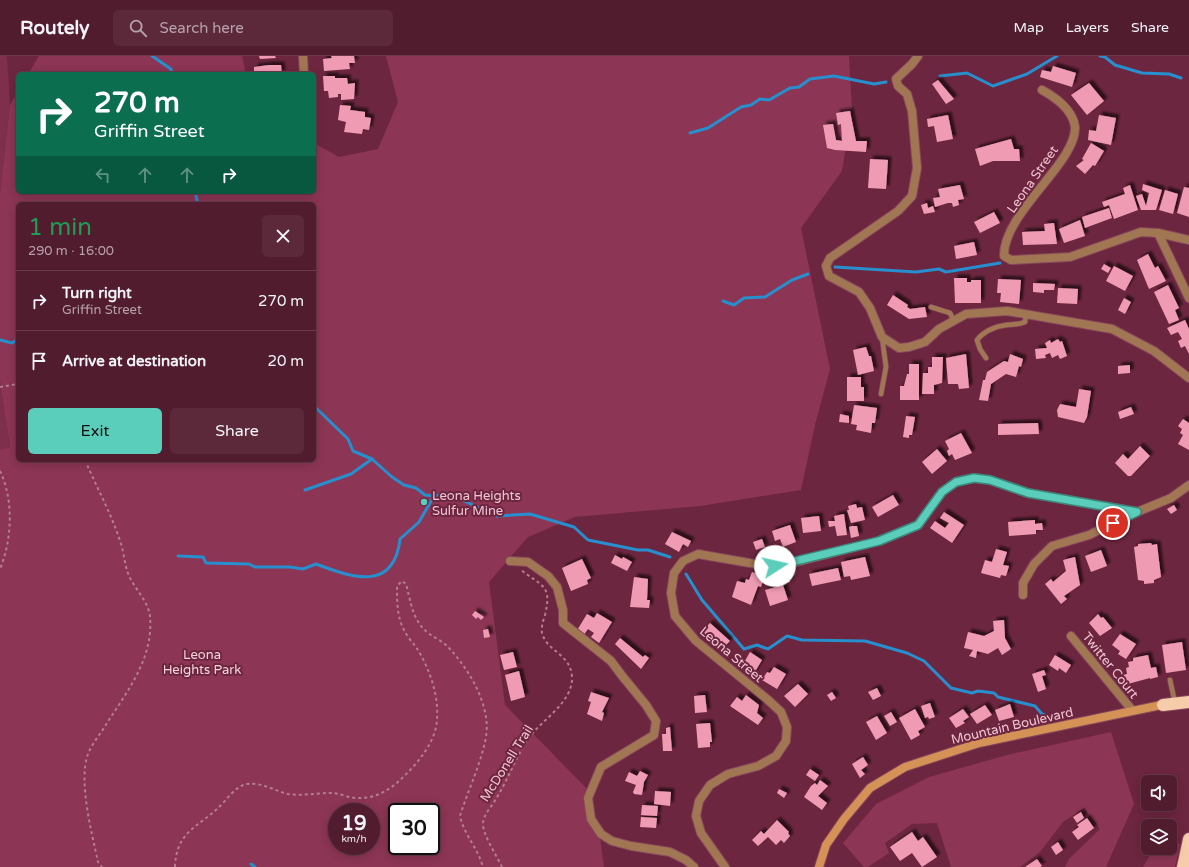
<!DOCTYPE html>
<meta charset="utf-8">
<style>
:root{--surface:#521c2f;--page:#5c293b;--text:#f1f3f6;--muted:#b5a1aa;--line:#683a4b;--accent:#5bcebb}
body{margin:0;font-family:"Varela Round",sans-serif;background:var(--page);color:var(--text);height:100vh;display:flex;flex-direction:column;font-size:15px;white-space:nowrap}
*{box-sizing:border-box;margin:0}
p{font-size:13px;color:var(--muted)}
.icon{flex:none;width:22px;height:22px;fill:none;stroke:currentColor;stroke-width:2;stroke-linecap:round;stroke-linejoin:round}
.map{position:relative;flex:1;overflow:hidden}
.details{position:absolute;left:16px;top:146px;width:300px;height:260px;display:flex;flex-direction:column;background:var(--surface);border-radius:6px;box-shadow:0 2px 10px #0003,0 0 0 1px var(--line)}
.details>*{flex:none}
.banner{position:absolute;left:16px;top:16px;width:300px;height:122px;border-radius:6px;box-shadow:0 2px 10px #0003,0 0 0 1px var(--line);background:#0b6e4f;color:#fff;overflow:hidden}
.controls{position:absolute;left:1141px;top:719px;display:grid;gap:8px}
.controls a{display:grid;place-items:center;width:36px;height:36px;border-radius:6px;background:var(--surface);box-shadow:0 2px 10px #0003,0 0 0 1px var(--line);font-size:20px}
.speed{position:absolute;left:328px;top:747px;display:flex;gap:8px;font-size:20px;font-weight:700;text-align:center}
.speed>*{display:grid;place-content:center;width:52px;height:52px;border-radius:50%;background:var(--surface);box-shadow:0 2px 10px #0003,0 0 0 1px var(--line);line-height:1}
.speed small{font-size:10px;font-weight:400}
.speed .limit{border:2px solid #111;border-radius:6px;background:#fff;color:#111}
.pin{position:absolute;display:grid;place-items:center;width:34px;height:34px;color:#fff;margin:-17px;border:2px solid #fff;border-radius:50%;box-shadow:0 1px 4px #0007}
.me{position:absolute;width:44px;margin:-22px;rotate:80deg;stroke-linejoin:round;filter:drop-shadow(0 0 3px #0008)}
.turn{display:flex;align-items:center;gap:14px;height:84px;padding:0 12px;font-size:18px}
.turn .icon{width:52px;height:52px;stroke-width:2.5}
.turn b{display:block;font-size:28px;line-height:34px}
.lanes{display:flex;align-items:center;height:38px;padding:0 12px;background:#0003;justify-content:center;gap:20px;direction:ltr}
.lanes .off{opacity:.35}
.round{display:grid;place-items:center;flex:none;width:42px;height:42px;border-radius:6px;background:var(--page)}
.overview{display:flex;align-items:center;justify-content:space-between;height:68px;padding:0 12px}
h1{font-size:24px;font-weight:600;line-height:30px;color:#1e9e55}
.primary-button{display:flex;gap:8px;margin-top:auto;padding:8px 12px}
.primary-button a{flex:1;height:46px;border-radius:6px;background:var(--accent);color:#111;font-size:16px;font-weight:600;line-height:46px;text-align:center}
.primary-button a+a{background:var(--page);color:var(--text)}
ul{padding:0;list-style:none}
li{display:flex;align-items:center;gap:12px;height:60px;padding:0 12px;border-top:1px solid var(--line)}
li div{flex:1}
li b{display:block;font-size:15px}
li em{font-style:normal}
header{display:flex;align-items:center;gap:24px;box-sizing:border-box;height:56px;padding:0 20px;background:var(--surface);border-bottom:1px solid var(--line)}
header strong{font-size:19px}
nav{display:flex;gap:22px;margin-inline-start:auto;font-size:14px}
.search{width:280px;height:36px;background:var(--page);display:flex;align-items:center;gap:10px;box-sizing:border-box;padding:0 14px;border-radius:6px;color:var(--muted);font-size:15px}
.map>svg:first-child{display:block}
</style>
<header>
<strong>Routely</strong>
<div class="search"><svg class="icon" aria-label="search" viewBox="0 0 24 24"><circle cx="10" cy="10" r="6"/><path d="M15 15l6 6"/></svg>Search here</div>
<nav><a>Map</a><a>Layers</a><a>Share</a></nav>
</header>
<div class="map">
<svg width="1189" height="811" viewBox="0 0 1189 811">
<defs>
<filter id="shadow"><feDropShadow dx="3.5" dy="-3.5" stdDeviation="1" flood-color="#0009"/></filter>
</defs>
<rect width="100%" height="100%" fill="#6d263f"/>
<!-- built -->
<g fill="#7d2f4c">
<polygon points="0,0 7,0 10,49 0,137"/>
<polygon points="0,325 10,391 0,394"/>
</g>
<!-- green -->
<g fill="#8c3554" fill-rule="evenodd">
<polygon points="39,0 242,0 246,18 28,18"/>
<path d="M386,0H849L852,54L842,115L801,172L830,313L815,369L801,434L700,450L575,461L528,481L489,526L505,649L590,736L599,775L604,811H0V394L10,391L0,325V137L10,49L18,35V136H314V87L339,101L378,93L398,46ZM18,148H314V404H18ZM337,756H371V790H337ZM397,756H431V790H397Z"/>
<polygon points="1111,676 1134,748 1106,811 1065,811 1069,803 1100,773 1084,752 1063,766 1040,796 1020,811 951,811 937,767 912,768 885,787 889,797 868,811 864,811 843,787 876,748 929,721 1007,699"/>
<polygon points="1170,785 1180,788 1175,811 1143,811 1154,792 1170,792"/>
</g>
<g fill="none" stroke-linecap="round" stroke-linejoin="round">
<!-- stream -->
<g stroke="#278fcd" stroke-width="3">
<polyline points="152,0 171,13 172,18"/>
<polyline points="1100,0 1105,1 1115,9 1142,17 1169,18 1181,22"/>
<polyline points="940,20 967,17 993,30 1027,18 1057,0"/>
<polyline points="690,77 708,72 741,51 751,49 760,43 769,44 790,32 799,31 810,23 834,20 874,28 886,26"/>
<polyline points="195,136 198,148"/>
<polyline points="835,211 916,216 939,213 946,216 1000,207"/>
<polyline points="723,245 734,249 744,242 765,241 792,224 808,218"/>
<polyline points="0,284 12,287 18,283"/>
<polyline points="314,350 348,383 353,395 372,403 392,421 404,429 416,432 425,439 434,440 447,438 454,440 496,460 530,458 574,471 588,484 638,494 648,494 670,501"/>
<polyline points="305,434 351,418 372,403"/>
<path d="M178,500L203,501L206,507L249,508L255,511H290L303,513L316,508C353,522 394,536 400,483L419,466L434,440"/>
<polyline points="686,518 702,544 744,593 757,589 768,593 787,580 802,584 865,585 907,597 924,605 951,632 972,637 978,635 994,637 998,641 1035,650 1042,658 1049,661"/>
<polyline points="251,808 255,811"/>
</g>
</g>
<!-- building -->
<g fill="#ef9bb3" filter="url(#shadow)">
<polygon points="259,0 275,0 276,2 260,3"/>
<polygon points="331,0 354,0 355,7 349,7 350,13 324,15 323,3 332,2"/>
<polygon points="269,9 281,9 282,18 254,18 254,11"/>
<polygon points="1053,10 1076,17 1072,31 1040,21 1042,14 1051,16"/>
<polygon points="323,20 335,20 335,22 347,22 348,28 355,27 354,43 341,44 341,38 338,38 338,41 329,42 328,35 324,35"/>
<polygon points="938,24 954,43 946,48 932,28"/>
<polygon points="1089,27 1104,45 1087,59 1071,39"/>
<polygon points="340,49 351,50 350,54 365,56 365,61 371,62 369,74 363,73 362,78 344,76 346,66 338,64"/>
<polygon points="850,55 856,85 867,85 866,96 835,94 827,92 823,69 833,68 836,84 842,85 841,68 838,69 836,57"/>
<polygon points="948,59 953,83 937,86 934,70 928,71 927,63"/>
<polygon points="1099,59 1116,62 1111,89 1088,84 1089,74 1096,75"/>
<polygon points="1011,83 1014,93 1019,93 1020,105 993,105 980,110 975,93"/>
<polygon points="1091,87 1104,95 1095,110 1093,109 1085,118 1076,110 1084,104 1082,103"/>
<polygon points="870,103 888,104 886,133 868,132"/>
<polygon points="1143,128 1162,134 1156,154 1141,154 1136,140 1142,138 1146,150 1149,137 1142,134"/>
<polygon points="960,129 964,143 958,144 959,149 953,151 952,147 948,147 935,151 933,142 940,141 938,133"/>
<polygon points="1130,129 1138,154 1114,163 1109,149 1104,151 1102,146 1125,138 1123,132"/>
<polygon points="1184,131 1189,132 1189,161 1177,157"/>
<polygon points="1165,134 1178,138 1173,158 1159,154"/>
<polygon points="927,147 928,152 933,150 935,156 924,158 921,149"/>
<polygon points="1109,152 1112,162 1085,172 1082,161"/>
<polygon points="994,156 1000,167 980,177 974,166"/>
<polygon points="1080,164 1085,180 1064,187 1059,173"/>
<polygon points="1054,167 1057,188 1023,189 1022,176 1045,175 1044,168"/>
<polygon points="974,186 977,199 956,203 954,190"/>
<polygon points="1148,198 1155,212 1158,210 1166,225 1149,233 1137,204"/>
<polygon points="1104,208 1111,212 1108,217 1101,213"/>
<polygon points="1114,210 1133,220 1125,235 1106,225"/>
<polygon points="954,222 967,222 967,226 971,226 971,224 981,224 981,247 955,247"/>
<polygon points="998,223 1021,224 1019,248 1000,246 1001,237 997,237"/>
<polygon points="1033,227 1055,228 1054,234 1044,234 1044,237 1033,236"/>
<polygon points="1168,229 1179,252 1175,254 1179,264 1169,268 1154,236"/>
<polygon points="1058,232 1078,233 1077,248 1057,247"/>
<polygon points="893,239 908,249 907,251 910,253 925,251 927,261 909,263 887,249"/>
<polygon points="1124,242 1131,246 1125,258 1118,254"/>
<polygon points="1185,264 1189,273 1189,298 1185,290 1181,292 1178,285 1182,283 1178,276 1171,279 1167,272"/>
<polygon points="1058,283 1060,286 1062,285 1067,300 1060,303 1058,299 1052,302 1050,297 1045,299 1046,302 1036,303 1035,293 1047,292 1045,287 1050,284 1051,287"/>
<polygon points="866,291 869,300 871,300 874,315 858,319 853,294"/>
<polygon points="966,298 969,332 959,333 958,328 948,328 946,302"/>
<polygon points="1010,298 1023,303 1021,311 1019,310 1016,321 1006,318 991,328 988,345 979,344 983,324 985,324 987,316 1004,305 1008,306"/>
<polygon points="932,301 943,301 942,327 934,329 934,338 922,338 923,317 928,317 928,311 932,311"/>
<polygon points="909,308 919,308 919,344 900,344 900,330 904,330 907,318 909,318"/>
<polygon points="1130,309 1130,317 1118,318 1118,310"/>
<polygon points="847,321 861,321 861,331 864,331 864,345 847,345"/>
<polygon points="1079,333 1091,335 1087,361 1084,367 1058,361 1057,354 1060,348 1076,351"/>
<polygon points="854,349 877,352 875,367 872,367 871,377 856,374 857,369 851,368"/>
<polygon points="1131,351 1134,358 1120,363 1118,356"/>
<polygon points="840,358 849,360 849,367 839,366"/>
<polygon points="906,360 915,361 912,379 909,379 909,382 903,381"/>
<polygon points="1183,363 1189,367 1189,394 1178,388 1183,379 1180,377 1182,373 1178,370"/>
<polygon points="1038,367 1039,378 998,379 998,368"/>
<polygon points="961,377 972,397 955,404 952,398 949,400 947,395 949,393 945,385"/>
<polygon points="1140,390 1150,400 1131,420 1128,420 1115,407 1123,398 1128,403"/>
<polygon points="937,393 947,405 932,418 922,406"/>
<polygon points="893,439 899,449 878,461 872,451"/>
<polygon points="856,448 857,452 862,451 865,464 851,467 847,454 849,454 848,450"/>
<polygon points="1174,449 1177,454 1171,458 1167,453"/>
<polygon points="944,456 964,469 952,487 930,472 935,465 945,472 949,467 940,462"/>
<polygon points="844,458 847,479 837,480 835,470 829,471 828,465 835,465 834,460"/>
<polygon points="819,460 821,475 803,477 801,462"/>
<polygon points="1035,464 1035,468 1042,467 1043,474 1036,474 1036,478 1009,480 1008,466"/>
<polygon points="790,469 796,486 783,491 780,483 775,485 772,475"/>
<polygon points="852,470 857,470 859,480 851,482 849,471"/>
<polygon points="672,476 691,485 688,491 683,488 679,496 665,488"/>
<polygon points="762,483 765,491 756,494 753,486"/>
<polygon points="1151,487 1152,489 1157,488 1161,521 1154,524 1154,527 1144,528 1144,525 1138,524 1134,491 1138,490 1138,488"/>
<polygon points="996,493 1007,496 1003,509 1009,510 1006,520 1001,519 1000,522 981,517 985,504 992,506"/>
<polygon points="1101,494 1107,510 1091,516 1085,500"/>
<polygon points="615,499 622,503 623,501 632,506 627,515 611,507"/>
<polygon points="865,501 870,520 851,524 850,520 844,521 841,506"/>
<polygon points="1075,501 1080,529 1064,540 1067,543 1061,548 1045,528 1051,523 1053,526 1066,515 1063,504"/>
<polygon points="582,503 591,522 587,524 588,528 571,535 562,512"/>
<polygon points="838,512 841,524 812,530 809,518"/>
<polygon points="752,516 765,520 761,531 758,530 751,549 732,541 737,525 745,527 746,523 749,524"/>
<polygon points="788,518 790,526 777,530 775,522"/>
<polygon points="634,521 648,523 647,544 650,544 649,552 630,551"/>
<polygon points="783,529 788,544 770,550 765,534"/>
<polygon points="475,555 484,561 481,564 478,561 476,563 472,559"/>
<polygon points="597,557 612,566 599,587 591,581 594,577 588,573 583,580 576,576 587,558 594,562"/>
<polygon points="1098,558 1101,562 1103,561 1112,572 1100,580 1089,567"/>
<polygon points="1004,564 1005,582 1011,593 1002,599 998,592 988,598 977,595 976,602 969,600 973,594 964,592 968,576 984,580 994,575 993,565"/>
<polygon points="710,567 730,585 720,595 701,577"/>
<polygon points="488,573 490,581 484,582 483,574"/>
<polygon points="1120,578 1136,588 1126,603 1118,598 1120,595 1112,589"/>
<polygon points="620,582 643,601 645,599 649,602 641,613 615,588"/>
<polygon points="1182,586 1186,614 1166,617 1162,589"/>
<polygon points="513,596 517,611 504,614 500,599"/>
<polygon points="750,596 762,604 753,619 741,612"/>
<polygon points="1055,599 1071,609 1066,617 1059,612 1058,615 1049,609"/>
<polygon points="1148,599 1151,612 1156,611 1158,621 1150,623 1150,622 1124,629 1122,619 1127,618 1126,612 1129,611 1128,606 1133,605 1133,602"/>
<polygon points="774,611 786,618 777,633 762,624 767,616 770,617"/>
<polygon points="1044,614 1046,619 1042,620 1046,633 1038,636 1032,618"/>
<polygon points="519,615 525,641 511,645 505,619"/>
<polygon points="798,628 808,638 795,651 784,640"/>
<polygon points="877,632 881,640 873,644 868,636"/>
<polygon points="591,636 609,642 602,656 604,657 602,665 587,658 591,646 588,645"/>
<polygon points="832,636 836,642 831,645 827,639"/>
<polygon points="705,639 707,656 695,657 694,640"/>
<polygon points="746,639 759,649 757,657 763,662 758,669 730,650 737,641 742,645"/>
<polygon points="930,647 935,661 929,663 928,661 925,662 921,650"/>
<polygon points="1010,648 1014,661 999,665 995,654"/>
<polygon points="985,649 992,659 977,668 970,658"/>
<polygon points="915,653 925,671 918,675 920,679 911,684 899,662"/>
<polygon points="963,653 969,661 963,665 965,667 956,672 949,662"/>
<polygon points="891,656 897,666 890,670 884,660"/>
<polygon points="877,660 887,677 876,684 866,666"/>
<polygon points="710,667 712,686 710,686 710,691 698,692 696,668"/>
<polygon points="670,671 672,695 663,695 662,678 666,678 666,672"/>
<polygon points="863,701 868,709 861,714 865,718 860,722 852,708"/>
<polygon points="810,713 819,719 815,725 806,719"/>
<polygon points="640,715 648,719 644,726 642,739 634,738 633,736 636,729 625,725 629,716 637,720"/>
<polygon points="820,724 828,730 818,740 827,747 822,754 804,741 811,730 815,727 817,729"/>
<polygon points="779,733 787,737 784,742 777,737"/>
<polygon points="655,735 671,736 670,750 654,748"/>
<polygon points="642,749 658,750 657,760 641,759"/>
<polygon points="1081,756 1084,762 1077,767 1073,761"/>
<polygon points="641,761 657,762 656,772 640,771"/>
<polygon points="1087,762 1094,772 1078,784 1072,776 1079,771 1077,769"/>
<polygon points="777,764 789,776 788,777 790,780 784,787 781,784 776,789 768,781 758,790 752,784 761,775 764,778"/>
<polygon points="912,776 918,785 923,781 937,801 922,811 912,797 900,805 890,791"/>
<polygon points="1058,786 1063,794 1056,799 1051,791"/>
<polygon points="1037,803 1042,810 1040,811 1025,811"/>
</g>
<g fill="none" stroke-linecap="round" stroke-linejoin="round">
<defs>
<g id="lane">
<polyline points="931,251 950,257 952,261 951,267"/>
<path d="M986,302L980,293L977,284C983,276 995,270 1006,269C1013,268 1018,269 1025,266L1026,258"/>
<polyline points="881,338 886,311 882,281"/>
<polyline points="1170,624 1175,647"/>
</g>
<g id="street">
<polyline points="303,0 304,18"/>
<polyline points="918,0 912,8 896,23 898,30 907,38 912,55 917,112 912,140 898,155 830,202 826,210 829,220 859,236 870,252 882,281 899,292 909,291 925,286 939,273 966,258 1007,255 1112,273 1154,295 1189,322"/>
<path d="M1042,34C1055,41 1073,54 1075,71C1077,106 1003,157 1004,200L1011,204L1070,201L1141,176L1158,177L1189,184"/>
<polyline points="1158,177 1189,242"/>
<polyline points="510,505 528,506 548,520 557,531 563,554 563,567 611,605 623,621 646,649 656,665 654,679 601,711 588,742 591,763 601,778 612,785 631,790 670,796 686,804 694,811"/>
<polyline points="1023,539 1023,527 1034,508 1052,490 1089,479 1137,456"/>
<polyline points="1071,580 1132,654"/>
<polyline points="725,811 701,777 696,760 699,745 710,729 728,718 758,710 776,700 786,685 787,671 781,656 767,643 696,585 675,560 671,537 674,517 683,505 698,498 767,510 784,509 879,485 918,469 942,436 956,426 974,422 990,424 1028,437 1137,456 1171,442 1189,429"/>
</g>
<polyline id="secondary" points="819,811 826,789 844,763 870,732 905,711 979,687 1166,648"/>
<g id="highway">
<polyline points="1163,649 1189,646"/>
<polyline points="1183,811 1189,783"/>
</g>
</defs>
<!-- lane casing -->
<use href="#lane" stroke="#87465c" stroke-width="6"/>
<!-- street casing -->
<use href="#street" stroke="#87465c" stroke-width="10"/>
<!-- secondary casing -->
<use href="#secondary" stroke="#87465c" stroke-width="10"/>
<!-- highway casing -->
<use href="#highway" stroke="#87465c" stroke-width="14"/>
<!-- path -->
<g stroke="#b57d8e" stroke-width="2" stroke-dasharray="3 3" stroke-linecap="butt">
<polyline points="0,331 18,328"/>
<path d="M85,404C96,430 110,455 119,482C124,494 124,508 129,520C135,533 148,545 150,560C154,605 124,639 102,675C97,682 91,690 88,698C78,725 92,778 98,806L102,811"/>
<path d="M0,415C14,444 12,484 0,513"/>
<path d="M175,811C176,777 196,772 217,753C226,745 235,730 247,728C262,726 275,735 288,738C302,740 317,737 331,737C340,737 348,742 357,742C382,743 398,727 413,711C425,697 436,682 437,663C439,639 429,611 416,591C412,586 407,580 404,574C397,561 397,545 397,530L402,525L406,528C411,546 412,564 428,577C435,582 444,586 450,593C470,615 491,650 486,681C481,708 468,734 460,760C464,779 478,792 483,811"/>
<path d="M502,811C497,800 482,778 483,767C484,758 490,753 494,746C508,725 516,699 531,679C545,662 573,645 572,621C571,598 547,596 542,577C541,572 543,565 545,559C552,529 543,531 521,514"/>
</g>
<!-- lane -->
<use href="#lane" stroke="#a17753" stroke-width="4.5"/>
<!-- street -->
<use href="#street" stroke="#a17753" stroke-width="8"/>
<!-- secondary -->
<use href="#secondary" stroke="#d59257" stroke-width="8"/>
<!-- highway -->
<use href="#highway" stroke="#f6ccaa" stroke-width="12"/>
</g>
<g fill="none" stroke-linecap="round" stroke-linejoin="round">
<defs>
<polyline id="route" points="775,510 879,485 918,469 942,436 956,426 974,422 990,424 1028,437 1137,456 1113,467"/>
</defs>
<!-- route casing -->
<use href="#route" stroke="#3b867a" stroke-width="10"/>
<!-- route -->
<use href="#route" stroke="#5bcebb" stroke-width="7"/>
</g>
<!-- markers -->
<circle fill="#5bcebb" stroke="#6d263f" stroke-width="1.5" cx="424" cy="446" r="4"/>
<g text-anchor="middle" stroke-width="4" stroke-linejoin="round" paint-order="stroke">
<!-- street labels -->
<g font-size="13" fill="#f0c4d0" stroke="#6d263f">
<text transform="translate(1032 123) rotate(-55)" y="5">Leona Street</text>
<text transform="translate(732 598) rotate(40)" y="5">Leona Street</text>
<text transform="translate(1111 609) rotate(51)" y="5">Twitter Court</text>
<text transform="translate(1012 669) rotate(-13)" y="5">Mountain Boulevard</text>
<text transform="translate(506 707) rotate(-58)" y="5">McDonell Trail</text>
</g>
<!-- poi labels -->
<g font-size="13" fill="#f0c4d0" stroke="#6d263f" text-anchor="start">
<text x="432" y="444">Leona Heights<tspan x="432" dy="15">Sulfur Mine</tspan></text>
</g>
<!-- park labels -->
<g font-size="13" fill="#f4d2db" stroke="#6d263f">
<text x="202" y="603">Leona<tspan x="202" dy="15">Heights Park</tspan></text>
</g>
</g>
</svg>
<div class="controls">
<a><svg class="icon" aria-label="sound" viewBox="0 0 24 24"><path d="M4 9h4l5-4v14l-5-4H4zM17 9q2 3 0 6"/></svg></a>
<a><svg class="icon" aria-label="layers" viewBox="0 0 24 24"><path d="M12 4l9 5-9 5-9-5zM3 14l9 5 9-5"/></svg></a>
</div>
<div class="speed"><div>19<small>km/h</small></div><div class="limit">30</div></div>
<div class="pin" style="left:1113px;top:467px;background:#d93025"><svg class="icon" aria-label="arrive" viewBox="0 0 24 24"><path d="M6 21V4h12l-3 4 3 4H6"/></svg></div>
<svg class="me" style="left:775px;top:510px" viewBox="-20 -20 40 40"><circle r="19" fill="#fff"/><path d="M0-13L10 11 0 6-10 11z" fill="#5bcebb"/></svg>
<div class="banner">
<div class="turn"><svg class="icon" aria-label="right" viewBox="0 0 24 24"><path d="M7 20v-9h11M14 6l5 5-5 5"/></svg><div><b>270 m</b>Griffin Street</div></div>
<div class="lanes"><svg class="icon off" aria-label="left" viewBox="0 0 24 24"><path d="M17 20v-9H6M10 6l-5 5 5 5"/></svg><svg class="icon off" aria-label="ahead" viewBox="0 0 24 24"><path d="M12 20V5M6 11l6-6 6 6"/></svg><svg class="icon off" aria-label="ahead" viewBox="0 0 24 24"><path d="M12 20V5M6 11l6-6 6 6"/></svg><svg class="icon" aria-label="right" viewBox="0 0 24 24"><path d="M7 20v-9h11M14 6l5 5-5 5"/></svg></div>
</div>
<section class="details">
<div class="overview"><div><h1>1 min</h1><p>290 m · 16:00</p></div><a class="round"><svg class="icon" aria-label="close" viewBox="0 0 24 24"><path d="M6 6l12 12M18 6L6 18"/></svg></a></div>
<ul>
<li><svg class="icon" aria-label="right" viewBox="0 0 24 24"><path d="M7 20v-9h11M14 6l5 5-5 5"/></svg><div><b>Turn right</b><p>Griffin Street</p></div><em>270 m</em></li>
<li><svg class="icon" aria-label="arrive" viewBox="0 0 24 24"><path d="M6 21V4h12l-3 4 3 4H6"/></svg><div><b>Arrive at destination</b></div><em>20 m</em></li>
</ul>
<div class="primary-button"><a>Exit</a><a>Share</a></div>
</section>
</div>
